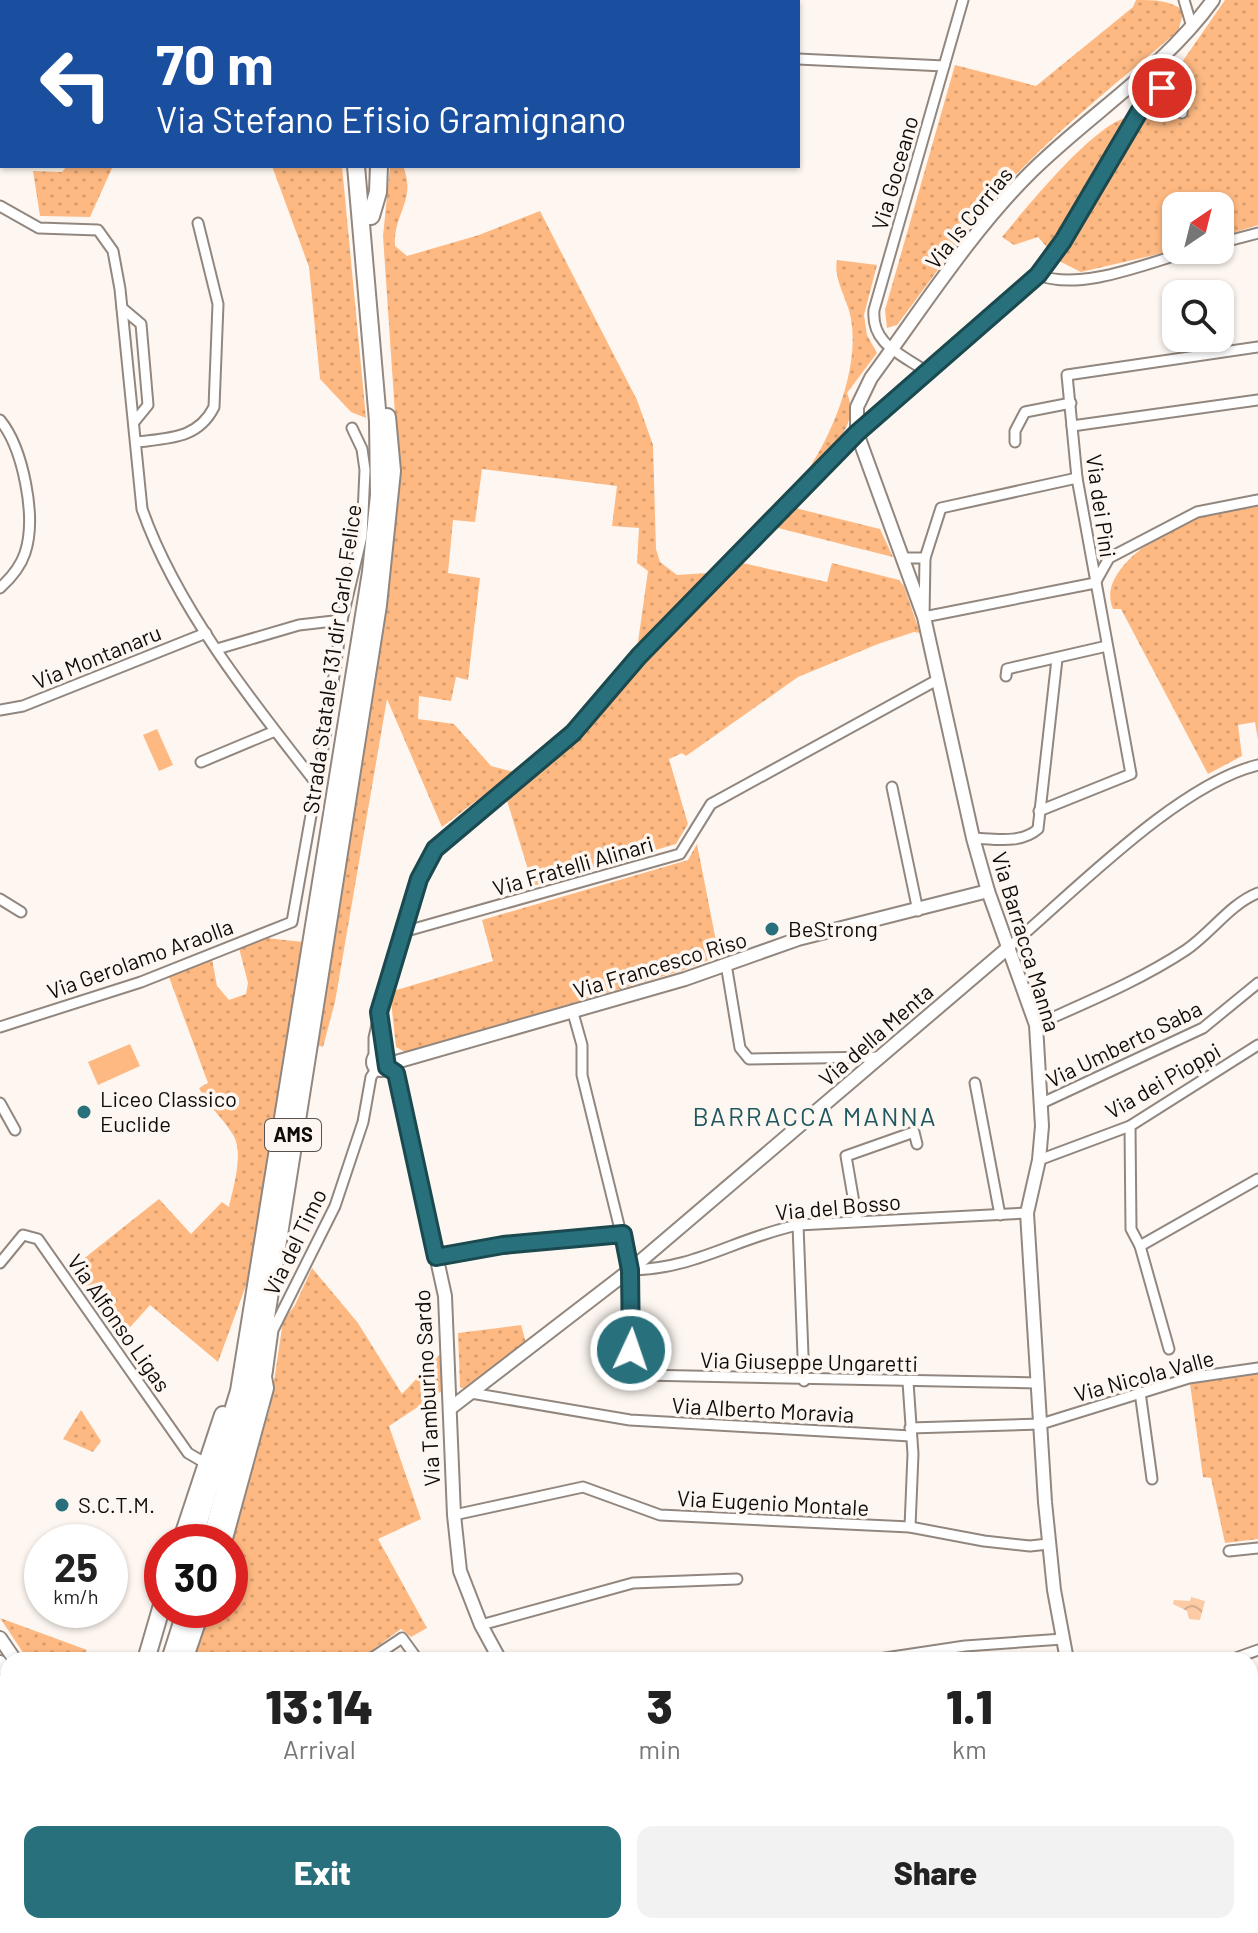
<!DOCTYPE html>
<style>
:root{--surface:#fff;--page:#f2f2f2;--text:#222;--muted:#767676;--accent:#28707b}
body{margin:0;font-family:Barlow,sans-serif;background:var(--page);color:var(--text);height:100vh;display:flex;flex-direction:column;font-size:30px;white-space:nowrap}
*{box-sizing:border-box;margin:0}
p{font-size:26px;color:var(--muted)}
.icon{flex:none;width:44px;height:44px;fill:none;stroke:currentColor;stroke-width:2;stroke-linecap:round;stroke-linejoin:round}
.map{position:relative;flex:1;overflow:hidden}
.side{position:absolute;left:0px;top:1652px;width:1258px;height:282px;display:flex;flex-direction:column;background:var(--surface);border-radius:24px 24px 0 0;box-shadow:0 2px 6px #0004}
.side>*{flex:none}
.banner{position:absolute;left:0px;top:0px;width:800px;height:168px;box-shadow:0 2px 6px #0004;background:#1a4fa0;color:#fff;overflow:hidden}
.needle{width:52px;rotate:35deg}
.tools{position:absolute;left:1162px;top:192px;display:grid;gap:16px}
.tools a{display:grid;place-items:center;width:72px;height:72px;border-radius:16px;background:var(--surface);box-shadow:0 2px 6px #0004;font-size:40px}
.speed{position:absolute;left:24px;top:1524px;display:flex;gap:16px;font-size:40px;font-weight:700;text-align:center}
.speed>*{display:grid;place-content:center;width:104px;height:104px;border-radius:50%;background:var(--surface);box-shadow:0 2px 6px #0004;line-height:1}
.speed small{font-size:20px;font-weight:400}
.speed .limit{border:12px solid #d22;background:#fff;color:#111}
.pin{position:absolute;display:grid;place-items:center;width:68px;height:68px;color:#fff;margin:-34px;border:4px solid #fff;border-radius:50%;box-shadow:0 2px 8px #0007}
.me{position:absolute;width:88px;margin:-44px;rotate:3deg;stroke-linejoin:round;filter:drop-shadow(0 0 6px #0008)}
.turn{display:flex;align-items:center;gap:28px;height:168px;padding:0 24px;font-size:36px}
.turn .icon{width:104px;height:104px;stroke-width:2.5}
.turn b{display:block;font-size:56px;line-height:68px}
.eta{display:flex;justify-content:space-evenly;align-items:center;height:136px;text-align:center}
.eta b{font-size:48px;font-weight:800;line-height:56px}
.primary-button{display:flex;gap:16px;margin-top:auto;padding:16px 24px}
.primary-button a{flex:1;height:92px;border-radius:16px;background:var(--accent);color:#fff;font-size:32px;font-weight:800;line-height:92px;text-align:center}
.primary-button a+a{background:var(--page);color:var(--text)}
.map>svg:first-child{display:block}
</style>
<div class="map">
<svg width="1258" height="1933" viewBox="0 0 1258 1933">
<defs>
<pattern id="grass-dots" width="8" height="8" patternUnits="userSpaceOnUse" patternTransform="scale(2)"><rect width="8" height="8" fill="#feb982"/><path d="M2 2h.1M6 6h.1" fill="none" stroke="#d99e6f" stroke-width="1.8" stroke-linecap="round"/></pattern>
<pattern id="water-waves" width="16" height="10" patternUnits="userSpaceOnUse" patternTransform="scale(2)"><rect width="16" height="10" fill="#fccba5"/><path d="M0 5q4-4 8 0t8 0" fill="none" stroke="#d7ad8d"/></pattern>
</defs>
<rect width="100%" height="100%" fill="#fef7f1"/>
<!-- grass -->
<g fill="url(#grass-dots)">
<polygon points="65,0 304,0 305,2 65,2"/>
<path d="M1136,0C1155,0 1170,0 1184,11L1178,31C1121,80 1061,126 1010,181C968,226 933,277 897,325L887,328L885,310L955,65L1036,86L1133,7Z"/>
<path d="M1225,0H1258V225L1220,237V206H1176V250L1081,272L1059,261L1038,237L1014,245L1002,237C1026,208 1090,129 1125,118C1130,117 1138,118 1144,117Z"/>
<polygon points="67,166 113,166 90,217 40,216 33,171 62,172"/>
<polygon points="272,166 342,166 366,418 351,412 320,379 309,267"/>
<path d="M390,166H403C417,200 393,214 395,246L407,256L479,235L540,211L637,400L653,445L656,549L660,562L677,575L708,573L645,643L638,642L648,571L637,563L639,528L612,526L617,486L482,469L475,522L453,520L448,573L480,578L468,680L456,677L451,701L419,696L418,719L454,724L491,766L514,772L442,827L387,699L335,1002L323,1047L314,1044L399,473L383,236Z"/>
<path d="M837,260L877,265L864,315L867,335L877,353L847,393C862,428 825,454 804,476C832,436 860,369 851,319C848,299 833,280 837,260Z"/>
<path d="M1258,505V740L1255,722L1238,725L1242,756L1208,774L1121,609H1113C1095,568 1170,526 1203,516C1221,511 1240,508 1258,505Z"/>
<polygon points="791,507 880,529 893,557 774,527"/>
<polygon points="738,562 827,582 832,563 899,580 904,586 920,633 914,632 878,644 798,677 686,756 682,753 669,759 688,824 676,844 533,886 505,794 571,741"/>
<polygon points="697,844 719,956 684,970 425,1047 405,1052 396,1047 390,992 493,961 482,920 688,860"/>
<path d="M266,938L303,942L248,1280L218,1362L150,1305L124,1334L72,1268L159,1199L191,1234L222,1202L229,1207C233,1187 245,1152 232,1133C222,1117 208,1106 199,1088L208,1083L169,977L212,959L217,986L229,1000L246,994L248,983L239,948Z"/>
<polygon points="312,1268 358,1323 402,1394 443,1351 445,1389 389,1426 421,1519 378,1539 427,1628 411,1637 401,1629 359,1660 193,1660 209,1610 230,1610 230,1545 270,1408 283,1321 295,1305"/>
<polygon points="521,1325 526,1343 465,1389 460,1387 458,1333"/>
<polygon points="1258,1373 1258,1539 1225,1543 1211,1478 1203,1477 1190,1384"/>
<polygon points="81,1410 101,1441 93,1452 63,1439"/>
<polygon points="0,1618 87,1650 81,1660 28,1660"/>
<polygon points="0,1681 8,1693 8,1802 0,1818"/>
<polygon points="108,1926 213,1926 224,1933 106,1933"/>
</g>
<!-- pitch -->
<g fill="#feb982">
<polygon points="157,729 173,765 159,771 143,735"/>
<polygon points="130,1044 140,1066 98,1085 88,1062"/>
</g>
<!-- water -->
<polygon fill="url(#water-waves)" points="1191,1597 1205,1601 1200,1620 1189,1619 1187,1611 1173,1604 1174,1600 1190,1601"/>
<g fill="none" stroke-linecap="round" stroke-linejoin="round">
<defs>
<g id="street">
<polyline points="690,0 692,2"/>
<polyline points="1184,0 1192,27"/>
<path d="M1165,55C1183,76 1185,86 1182,113"/>
<polyline points="798,59 944,66"/>
<polyline points="0,134 2,131"/>
<path d="M0,206L39,228L98,230L113,251L120,289L142,509C176,606 252,702 316,783"/>
<polyline points="1220,243 1258,233"/>
<path d="M1038,275C1082,292 1149,262 1194,250"/>
<polyline points="122,308 141,324 148,405 135,421"/>
<path d="M927,372C901,354 871,344 874,310L963,0"/>
<path d="M0,420C23,448 37,517 25,553C20,568 11,578 0,588"/>
<polyline points="1072,426 1258,400"/>
<path d="M137,442C169,438 198,439 214,407L218,304L198,223"/>
<polyline points="1015,442 1015,431 1025,412 1071,403"/>
<polyline points="1077,478 941,508 925,558 924,617 1095,583"/>
<polyline points="902,558 925,558"/>
<polyline points="1095,583 1109,558 1197,512 1258,500"/>
<polyline points="217,649 299,625 342,620"/>
<polyline points="1006,676 1007,669 1107,646"/>
<polyline points="0,710 23,706 206,633"/>
<polyline points="201,762 275,731"/>
<polyline points="892,787 918,911"/>
<polyline points="1039,811 1131,774 1077,478 1067,375 1258,347"/>
<path d="M973,838C995,839 1021,844 1038,829L1057,659"/>
<polyline points="0,899 21,912"/>
<polyline points="403,932 680,854 711,804 937,680"/>
<path d="M1009,947C1074,892 1178,784 1258,765"/>
<polyline points="726,964 740,1048 749,1059 882,1057"/>
<polyline points="573,1013 582,1045 582,1075 630,1270 631,1363 641,1375 1038,1383"/>
<polyline points="380,1019 387,1057"/>
<path d="M1036,1025C1087,1002 1139,981 1186,950C1211,933 1230,904 1258,893"/>
<polyline points="0,1027 141,982 292,922 326,731 342,620 362,536 365,470 362,449 352,428"/>
<polyline points="374,1060 374,1038 388,975 419,879 435,849 573,733 639,656 857,433 1038,275 1063,241 1139,112 1181,74"/>
<polyline points="975,1083 1000,1215"/>
<polyline points="0,1103 15,1130"/>
<polyline points="1042,1103 1203,1028 1258,983"/>
<polyline points="1130,1126 1131,1229 1140,1246 1169,1349"/>
<polyline points="1039,1160 1130,1126 1258,1045"/>
<polyline points="857,1220 846,1156 914,1132 917,1144"/>
<polyline points="798,1225 804,1381"/>
<polyline points="1140,1246 1258,1179"/>
<polyline points="436,1257 503,1245 623,1234"/>
<polyline points="0,1263 23,1235 38,1239 188,1453 205,1463"/>
<path d="M630,1270C697,1269 735,1238 798,1225L1027,1213"/>
<polyline points="267,1374 273,1330 335,1206 363,1122 371,1077 377,1068"/>
<polyline points="908,1382 913,1454 910,1527"/>
<polyline points="1140,1392 1152,1479"/>
<polyline points="471,1393 630,1420 911,1436"/>
<polyline points="910,1428 1041,1424 1189,1378 1258,1368"/>
<polyline points="454,1515 583,1487 660,1515 910,1527 984,1541 1030,1546 1048,1544"/>
<polyline points="1229,1551 1258,1548"/>
<polyline points="481,1625 633,1583 737,1579"/>
<polyline points="369,1660 402,1638 418,1660"/>
<polyline points="872,1660 965,1646 1063,1639"/>
<polyline points="1230,1660 1258,1650"/>
<polyline points="1250,1799 1258,1797"/>
<polyline points="765,1926 765,1933"/>
<polyline points="870,1926 871,1933"/>
<polyline points="965,1926 966,1933"/>
</g>
<g id="secondary">
<circle cx="381" cy="1062" r="8"/>
<polyline points="389,1064 685,979 798,939 988,891"/>
<polyline points="387,1067 396,1073 445,1296 454,1515 460,1571 481,1625 500,1660"/>
<polyline points="452,1407 630,1270 1009,947"/>
<polyline points="0,1638 15,1660"/>
<path d="M1067,1660L1054,1590L1045,1502L1027,1213L1039,1160L1042,1126L1036,1025L988,891L973,838L924,617L857,433V407L871,378C921,310 972,230 1032,171C1091,113 1164,68 1213,0"/>
<polyline points="0,1662 8,1674"/>
<polyline points="241,1926 251,1933"/>
<polyline points="637,1926 639,1933"/>
<polyline points="1114,1926 1115,1933"/>
</g>
<g id="highway">
<polyline points="319,0 320,2"/>
<polyline points="343,0 344,2"/>
<polyline points="355,0 356,2"/>
<polyline points="460,2 462,0"/>
<polyline points="371,216 378,192 379,166"/>
<polyline points="181,1542 223,1415"/>
<polyline points="193,1542 239,1391 371,572 379,495 378,421 356,166"/>
<polyline points="210,1542 248,1411 264,1330 378,605 392,471 387,417"/>
<polyline points="223,1542 265,1388 261,1366"/>
<polyline points="146,1660 162,1605"/>
<polyline points="170,1660 186,1610"/>
<polyline points="184,1660 201,1610"/>
<polyline points="66,1933 68,1926"/>
<polyline points="82,1933 84,1926"/>
<polyline points="95,1933 98,1926"/>
</g>
</defs>
<!-- street casing -->
<use href="#street" stroke="#92877f" stroke-width="13"/>
<!-- secondary casing -->
<use href="#secondary" stroke="#92877f" stroke-width="16"/>
<!-- highway casing -->
<use href="#highway" stroke="#92877f" stroke-width="20"/>
<!-- street -->
<use href="#street" stroke="#fff" stroke-width="9"/>
<!-- secondary -->
<use href="#secondary" stroke="#fff" stroke-width="12"/>
<!-- highway -->
<use href="#highway" stroke="#fff" stroke-width="16"/>
</g>
<g fill="none" stroke-linecap="round" stroke-linejoin="round">
<defs>
<polyline id="route" points="631,1350 630,1270 623,1234 503,1245 436,1257 396,1073 387,1067 379,1012 419,879 435,849 573,733 639,656 857,433 1038,275 1063,241 1139,112 1162,88"/>
</defs>
<!-- route casing -->
<use href="#route" stroke="#1a4950" stroke-width="20"/>
<!-- route -->
<use href="#route" stroke="#28707b" stroke-width="14"/>
</g>
<!-- markers -->
<g fill="#28707b" stroke="#fef7f1" stroke-width="3">
<circle cx="772" cy="929" r="8"/>
<circle cx="84" cy="1112" r="8"/>
<circle cx="62" cy="1505" r="8"/>
</g>
<g text-anchor="middle" stroke-width="7" stroke-linejoin="round" paint-order="stroke">
<!-- shield labels -->
<rect fill="#fef7f1" stroke="#57524f" stroke-width="2" x="265" y="1119" width="56" height="32" rx="6"/>
<g font-size="20" font-weight="bold" fill="#100c09">
<text x="293" y="1142">AMS</text>
</g>
<!-- street labels -->
<g font-size="22" fill="#100c09" stroke="#fef7f1">
<text transform="translate(895 173) rotate(-74)" y="8">Via Goceano</text>
<text transform="translate(969 218) rotate(-51)" y="8">Via Is Corrias</text>
<text transform="translate(1101 506) rotate(82)" y="8">Via dei Pini</text>
<text transform="translate(97 657) rotate(-22)" y="8">Via Montanaru</text>
<text transform="translate(332 659) rotate(-82)" y="8">Strada Statale 131 dir Carlo Felice</text>
<text transform="translate(573 866) rotate(-16)" y="8">Via Fratelli Alinari</text>
<text transform="translate(1026 942) rotate(73)" y="8">Via Barracca Manna</text>
<text transform="translate(140 959) rotate(-20)" y="8">Via Gerolamo Araolla</text>
<text transform="translate(660 965) rotate(-17)" y="8">Via Francesco Riso</text>
<text transform="translate(876 1035) rotate(-41)" y="8">Via della Menta</text>
<text transform="translate(1124 1044) rotate(-26)" y="8">Via Umberto Saba</text>
<text transform="translate(1163 1081) rotate(-30)" y="8">Via dei Pioppi</text>
<text transform="translate(838 1207) rotate(-5)" y="8">Via del Bosso</text>
<text transform="translate(295 1242) rotate(-64)" y="8">Via del Timo</text>
<text transform="translate(119 1323) rotate(55)" y="8">Via Alfonso Ligas</text>
<text transform="translate(809 1362) rotate(1)" y="8">Via Giuseppe Ungaretti</text>
<text transform="translate(1144 1376) rotate(-15)" y="8">Via Nicola Valle</text>
<text transform="translate(427 1388) rotate(-93)" y="8">Via Tamburino Sardo</text>
<text transform="translate(763 1410) rotate(3)" y="8">Via Alberto Moravia</text>
<text transform="translate(773 1503) rotate(3)" y="8">Via Eugenio Montale</text>
</g>
<!-- poi labels -->
<g font-size="22" fill="#100c09" stroke="#fef7f1" text-anchor="start">
<text x="788" y="937">BeStrong</text>
<text x="100" y="1107">Liceo Classico<tspan x="100" dy="25">Euclide</tspan></text>
<text x="78" y="1513">S.C.T.M.</text>
</g>
<!-- quarter labels -->
<g font-size="26" letter-spacing="2" fill="#1f5861" stroke="#fef7f1">
<text x="815" y="1126">BARRACCA MANNA</text>
</g>
</g>
</svg>
<div class="tools">
<a><svg class="needle" viewBox="-14 -14 28 28"><path d="M0-13l5 13h-10z" fill="#e53935"/><path d="M0 13l5-13h-10z" fill="#767676"/></svg></a>
<a><svg class="icon" aria-label="search" viewBox="0 0 24 24"><circle cx="10" cy="10" r="6"/><path d="M15 15l6 6"/></svg></a>
</div>
<div class="speed"><div>25<small>km/h</small></div><div class="limit">30</div></div>
<div class="pin" style="left:1162px;top:88px;background:#d93025"><svg class="icon" aria-label="arrive" viewBox="0 0 24 24"><path d="M6 21V4h12l-3 4 3 4H6"/></svg></div>
<svg class="me" style="left:631px;top:1350px" viewBox="-20 -20 40 40"><circle r="17" fill="#28707b" stroke="#fff" stroke-width="3"/><path d="M0-11L8 9 0 5-8 9z" fill="#fff"/></svg>
<div class="banner">
<div class="turn"><svg class="icon" aria-label="left" viewBox="0 0 24 24"><path d="M17 20v-9H6M10 6l-5 5 5 5"/></svg><div><b>70 m</b>Via Stefano Efisio Gramignano</div></div>
</div>
<section class="side">
<div class="eta">
<div><b>13:14</b><p>Arrival</p></div>
<div><b>3</b><p>min</p></div>
<div><b>1.1</b><p>km</p></div>
</div>
<div class="primary-button"><a>Exit</a><a>Share</a></div>
</section>
</div>
